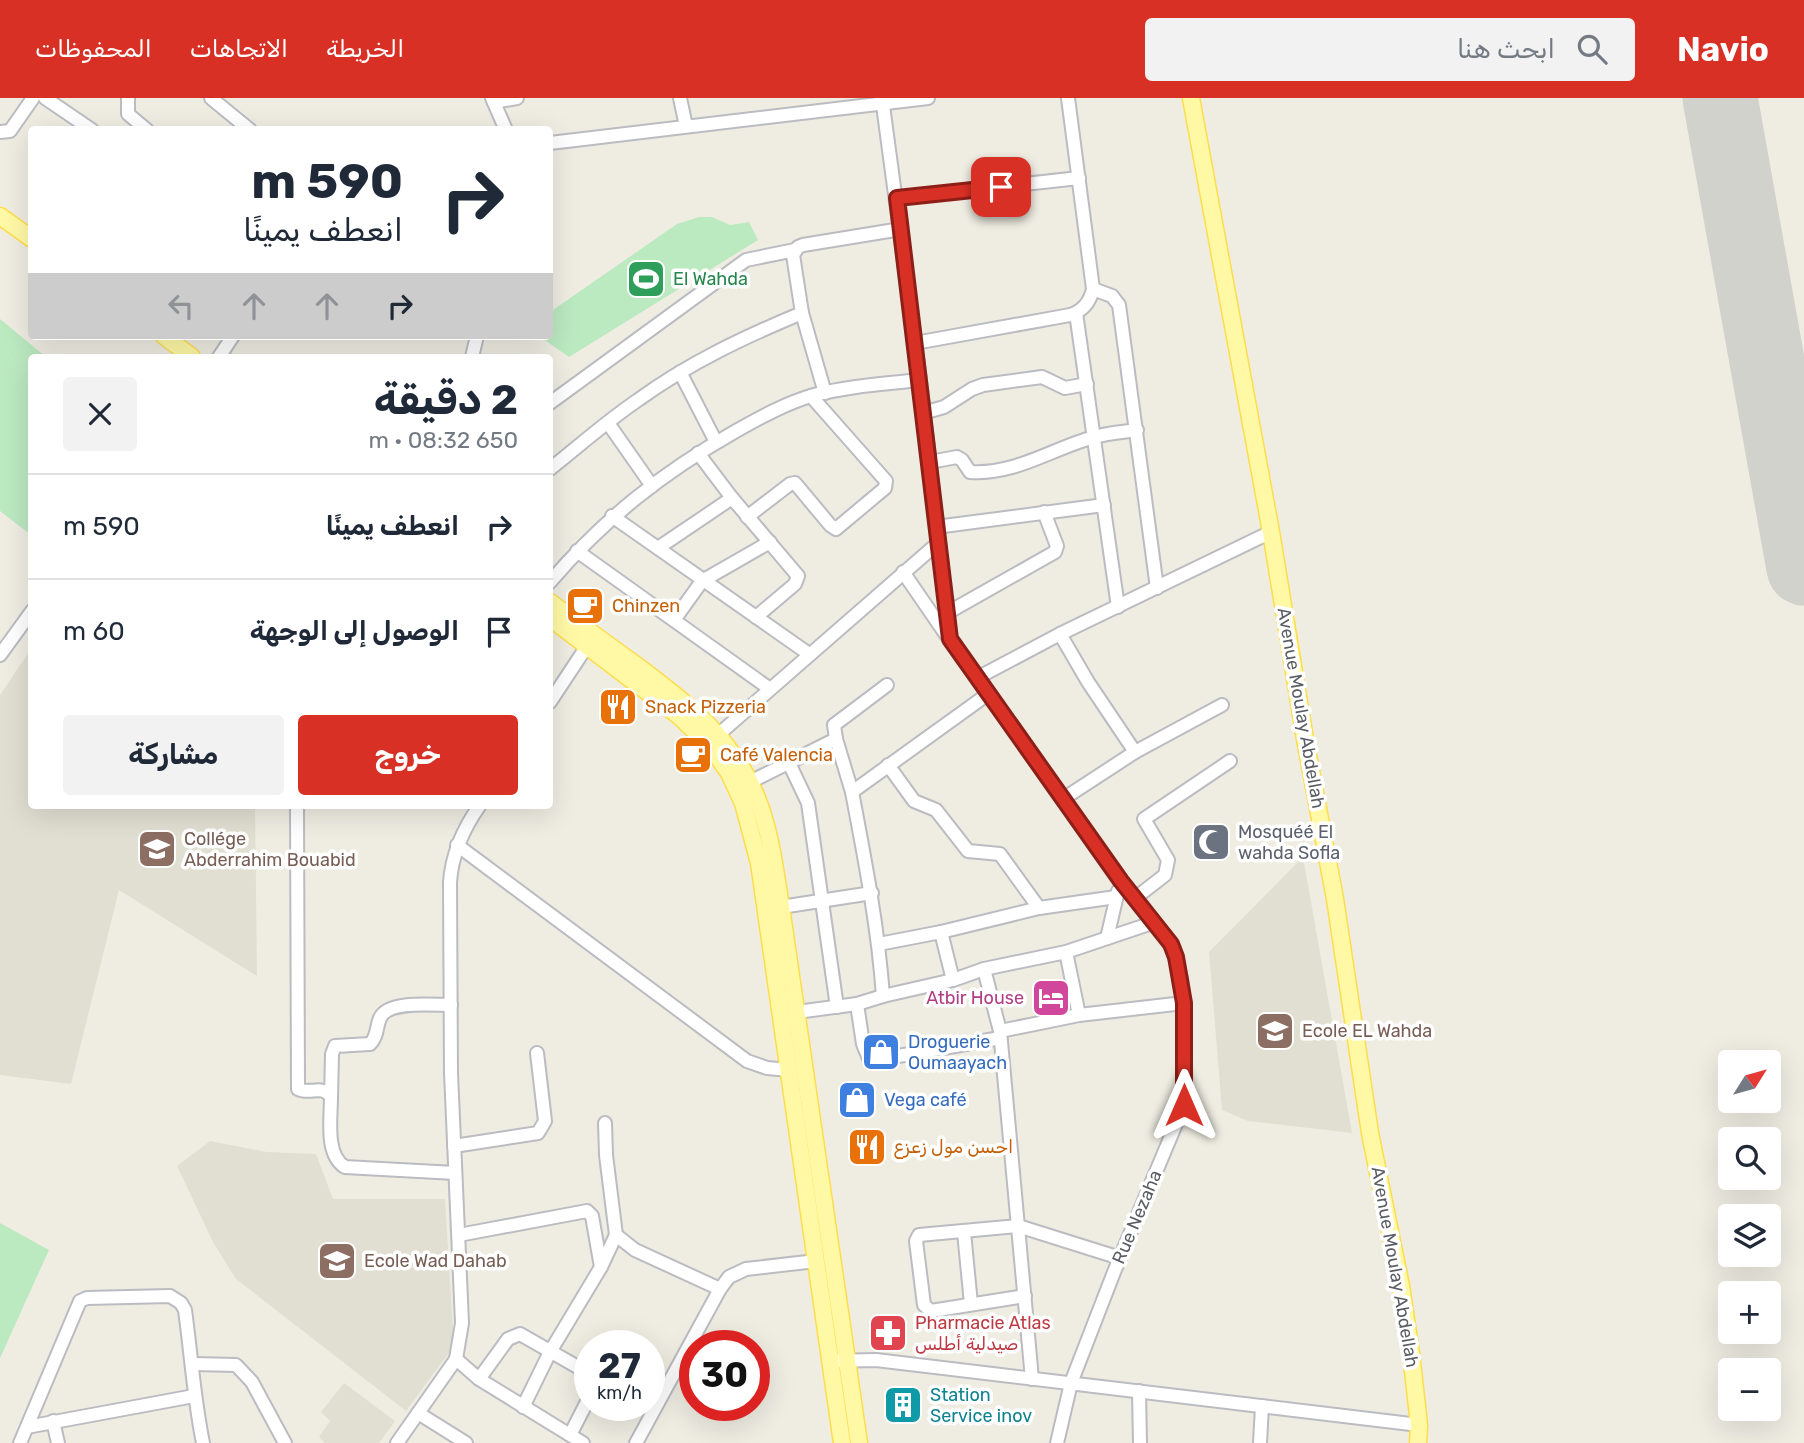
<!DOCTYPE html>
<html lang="ar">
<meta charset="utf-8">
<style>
:root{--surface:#fff;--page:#f2f2f3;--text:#1f2937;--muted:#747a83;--line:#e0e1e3;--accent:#d93025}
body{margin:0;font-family:Rubik,Cairo,sans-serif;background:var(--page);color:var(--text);direction:rtl;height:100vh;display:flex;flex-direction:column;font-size:26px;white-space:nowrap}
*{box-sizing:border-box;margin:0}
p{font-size:23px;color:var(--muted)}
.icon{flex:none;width:38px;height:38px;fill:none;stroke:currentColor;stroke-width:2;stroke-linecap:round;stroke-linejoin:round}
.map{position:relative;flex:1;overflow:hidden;direction:ltr}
.side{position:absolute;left:28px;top:256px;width:525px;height:455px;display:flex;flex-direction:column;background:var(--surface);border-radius:7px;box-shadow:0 7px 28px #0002;direction:rtl}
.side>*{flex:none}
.top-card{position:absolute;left:28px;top:28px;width:525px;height:214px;border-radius:7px;box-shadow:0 7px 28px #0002;direction:rtl;background:#fff;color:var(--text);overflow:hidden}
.needle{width:46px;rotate:53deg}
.buttons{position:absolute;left:1718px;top:952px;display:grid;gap:14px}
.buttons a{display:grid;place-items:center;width:63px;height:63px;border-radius:7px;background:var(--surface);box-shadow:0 7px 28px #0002;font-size:35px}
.speed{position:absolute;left:574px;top:1232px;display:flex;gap:14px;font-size:35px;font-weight:700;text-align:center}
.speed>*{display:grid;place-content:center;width:91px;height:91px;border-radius:50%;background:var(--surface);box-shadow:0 7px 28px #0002;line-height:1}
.speed small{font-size:18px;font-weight:400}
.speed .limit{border:10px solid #d22;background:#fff;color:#111}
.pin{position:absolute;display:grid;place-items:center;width:60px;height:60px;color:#fff;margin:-30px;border-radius:14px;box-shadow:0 4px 10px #0006}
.me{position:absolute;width:77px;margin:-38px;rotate:0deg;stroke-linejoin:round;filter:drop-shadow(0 0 5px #0008)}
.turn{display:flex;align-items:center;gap:24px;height:147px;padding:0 35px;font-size:32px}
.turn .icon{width:91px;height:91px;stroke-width:2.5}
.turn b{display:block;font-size:49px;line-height:60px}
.lanes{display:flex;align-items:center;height:66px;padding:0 35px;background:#0003;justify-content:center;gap:35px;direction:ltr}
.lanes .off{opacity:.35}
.round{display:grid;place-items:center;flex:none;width:74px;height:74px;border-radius:7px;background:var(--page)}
.head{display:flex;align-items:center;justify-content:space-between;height:119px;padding:0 35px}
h1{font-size:42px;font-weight:700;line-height:52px}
.button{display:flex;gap:14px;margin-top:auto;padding:14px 35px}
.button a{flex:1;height:80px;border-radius:7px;background:var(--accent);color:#fff;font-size:28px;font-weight:700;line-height:80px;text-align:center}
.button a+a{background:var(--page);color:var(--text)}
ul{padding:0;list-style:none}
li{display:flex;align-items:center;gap:21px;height:105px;padding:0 35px;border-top:2px solid var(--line)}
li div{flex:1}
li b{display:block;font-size:26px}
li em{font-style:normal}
header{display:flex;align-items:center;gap:42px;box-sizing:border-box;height:98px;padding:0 35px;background:var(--accent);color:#fff}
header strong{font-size:33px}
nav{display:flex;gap:38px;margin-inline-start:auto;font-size:24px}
.search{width:490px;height:63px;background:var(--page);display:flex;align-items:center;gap:18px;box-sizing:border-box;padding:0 24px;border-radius:7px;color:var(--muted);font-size:26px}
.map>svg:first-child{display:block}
</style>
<header>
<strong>Navio</strong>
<div class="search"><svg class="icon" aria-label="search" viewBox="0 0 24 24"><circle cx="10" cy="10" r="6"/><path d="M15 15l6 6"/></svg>ابحث هنا</div>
<nav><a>الخريطة</a><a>الاتجاهات</a><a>المحفوظات</a></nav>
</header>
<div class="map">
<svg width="1804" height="1345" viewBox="0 0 1804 1345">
<rect width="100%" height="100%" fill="#efede2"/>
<!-- education -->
<g fill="#e1dfd2">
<polygon points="31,551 32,707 255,707 257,878 119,792 71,986 0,977 0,597"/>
<polygon points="1303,759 1352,1035 1248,1023 1222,1012 1209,854"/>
<polygon points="210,1043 267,1054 316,1056 333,1101 445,1101 454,1248 406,1313 236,1181 213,1144 177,1068"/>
<polygon points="344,1285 395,1323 379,1345 325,1345 319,1339 330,1323 321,1314"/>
</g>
<!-- green -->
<g fill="#bbe9c0">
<polygon points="699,119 712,119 730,127 749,124 758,142 569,259 539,238 550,238 550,214 677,126"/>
<polygon points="0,221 46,259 32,259 31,437 0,413"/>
<polygon points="0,1125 49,1152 0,1260"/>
</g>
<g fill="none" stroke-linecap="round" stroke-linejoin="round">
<!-- runway -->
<polyline stroke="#d2d2cc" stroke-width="75" points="1720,0 1804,470"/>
<defs>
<g id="minor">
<polyline points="45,0 92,32"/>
<polyline points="128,0 128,16 147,32"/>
<polyline points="211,0 250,32"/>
<polyline points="492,0 506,32"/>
<polyline points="680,0 686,28"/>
<polyline points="882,0 920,282 950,541 1121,783 1171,846 1181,880 1184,905 1184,1007 1114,1174 1071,1285 1057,1345"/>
<polyline points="494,4 517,0"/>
<polyline points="0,34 10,33 33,0"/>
<polyline points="550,45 928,0"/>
<polyline points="897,100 1079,80"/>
<polyline points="1093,191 1112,198 1119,207 1157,490"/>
<polyline points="1076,215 1118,509"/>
<path d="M915,245L1070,217C1083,213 1090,204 1093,191L1068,0"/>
<polyline points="219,259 233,238"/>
<polyline points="472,259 477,238"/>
<polyline points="680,274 716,344"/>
<polyline points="825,295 802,215 793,157 798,149 803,147 901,131"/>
<polyline points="550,305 746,162 795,152"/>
<polyline points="923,315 944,309 972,291 983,287 1042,279 1065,290 1087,286"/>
<polyline points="608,325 652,388"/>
<polyline points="698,355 732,400 798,478 795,486 756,519"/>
<path d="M930,364L957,359L962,362L970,374C1015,377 1051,351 1094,339C1108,335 1123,334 1137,332"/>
<path d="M550,371C579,348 607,323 638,302C689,265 744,239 802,215"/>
<polyline points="612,418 809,556"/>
<polyline points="747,419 790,386 795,385 830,427 836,431 885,390 886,383 811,298"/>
<polyline points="936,429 1104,407"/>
<polyline points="658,450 732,400"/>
<polyline points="577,453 770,591"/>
<polyline points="903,474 947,538"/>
<path d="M550,484C605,420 662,375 736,333C761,319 786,305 814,297C848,288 885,286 920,282"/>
<polyline points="947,515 1055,454 1057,448 1044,414"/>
<polyline points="674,522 702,483 770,444"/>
<polyline points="1060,536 1088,584 1135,654"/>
<polyline points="0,557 32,513"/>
<polyline points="977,580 1060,536 1271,434"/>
<polyline points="550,604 587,548"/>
<polyline points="719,636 938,445"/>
<polyline points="836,641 834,627 887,587"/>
<polyline points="789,665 808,705 837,909"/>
<polyline points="888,667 914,703 936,712 968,753 1000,756 1039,810"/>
<polyline points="750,684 836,641 852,694 988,596"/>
<path d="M852,694C865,762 878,829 883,898"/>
<polyline points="1063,701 1135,654 1222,607"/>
<path d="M297,707L298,991C309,997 323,986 331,999C331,1021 325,1057 345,1069L455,1075"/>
<polyline points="457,747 747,963 767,970 789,972"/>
<polyline points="1134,801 1165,777 1168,762 1144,721 1230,663"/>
<polyline points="781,809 872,795"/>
<polyline points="1107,840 1118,793"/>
<polyline points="879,846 941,834"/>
<polyline points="1066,854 1079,917"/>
<polyline points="984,871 1000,933 1032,1281"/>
<polyline points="953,882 941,834 1039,810 1116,799"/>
<polyline points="857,906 863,946 870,963 1000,940"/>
<polyline points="797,914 857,906 883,898 953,882 984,871 1066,854 1152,825"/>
<polyline points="1000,933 1079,917 1184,905"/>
<path d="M331,999L332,956L335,948L370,946C378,938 376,929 380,920C388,902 433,907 451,907"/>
<polyline points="605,1025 606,1057 616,1137 635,1152 720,1191"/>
<polyline points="454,1048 538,1035 545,1023 537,955"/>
<polyline points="964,1134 971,1206"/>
<polyline points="459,1137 587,1113 592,1118 601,1169"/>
<polyline points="1025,1198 931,1213 924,1207 916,1143 919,1137 1018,1128 1120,1160"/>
<polyline points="456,1261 479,1281 583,1345"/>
<polyline points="830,1263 876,1262 1419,1327"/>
<polyline points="193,1266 236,1267 252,1284 285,1345"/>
<polyline points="479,1281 508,1241 520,1236 590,1276"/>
<polyline points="1139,1293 1140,1345"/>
<polyline points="523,1309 550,1254 601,1169 616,1137"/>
<polyline points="418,1315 466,1345"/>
<polyline points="53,1323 58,1345"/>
<polyline points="27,1329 194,1298"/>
<polyline points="570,1337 590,1298"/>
<path d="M20,1345L80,1203L87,1200L170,1198L181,1205L185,1212C191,1256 194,1301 203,1345"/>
<path d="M397,1345L456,1261L462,1225L451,975L450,784C452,755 463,731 480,707"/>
<polyline points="636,1345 720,1191 729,1179 746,1171 816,1163"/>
<polyline points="1260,1345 1262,1308"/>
</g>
<g id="major">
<polyline points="1191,0 1271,434 1305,641 1335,801 1370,1035 1401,1188 1411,1255 1419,1327 1418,1345"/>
<polyline points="0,118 32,141"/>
<polyline points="164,238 192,259"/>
<path d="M550,504C578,525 607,546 636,567C686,604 733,640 757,700C771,735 775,772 781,809L859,1345"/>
<polyline points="550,520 680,619 710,648 729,675 743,705 759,765 842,1345"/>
</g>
</defs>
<!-- minor casing -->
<use href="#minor" stroke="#babcc2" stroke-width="16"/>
<!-- major casing -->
<use href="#major" stroke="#ffdd4a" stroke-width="19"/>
<!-- minor -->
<use href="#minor" stroke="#fff" stroke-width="12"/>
<!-- major -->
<use href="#major" stroke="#fff9a6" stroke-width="16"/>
</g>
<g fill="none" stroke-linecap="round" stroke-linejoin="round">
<defs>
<polyline id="route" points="1001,89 897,100 950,541 1121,783 1171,846 1176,859 1184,905 1184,1007"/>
</defs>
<!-- route casing -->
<use href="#route" stroke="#8d1f18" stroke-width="18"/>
<!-- route -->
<use href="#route" stroke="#d93025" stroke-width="12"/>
</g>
<!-- icons -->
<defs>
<symbol id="stadium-square" viewBox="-11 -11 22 22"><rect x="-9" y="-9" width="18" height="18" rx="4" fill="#2e9e5b" stroke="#fff"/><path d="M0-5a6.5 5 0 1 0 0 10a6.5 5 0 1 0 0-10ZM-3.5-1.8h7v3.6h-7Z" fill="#fff"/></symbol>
<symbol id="cafe-square" viewBox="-11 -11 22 22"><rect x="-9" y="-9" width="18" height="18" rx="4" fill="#e8710a" stroke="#fff"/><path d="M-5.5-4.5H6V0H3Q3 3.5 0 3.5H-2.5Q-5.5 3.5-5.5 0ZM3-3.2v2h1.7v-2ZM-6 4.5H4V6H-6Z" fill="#fff"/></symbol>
<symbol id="restaurant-square" viewBox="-11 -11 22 22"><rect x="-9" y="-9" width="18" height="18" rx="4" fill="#e8710a" stroke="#fff"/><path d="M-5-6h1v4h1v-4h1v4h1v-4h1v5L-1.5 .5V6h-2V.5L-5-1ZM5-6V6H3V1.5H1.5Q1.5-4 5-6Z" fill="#fff"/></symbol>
<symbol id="mosque-square" viewBox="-11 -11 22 22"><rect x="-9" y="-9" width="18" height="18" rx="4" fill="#6b7280" stroke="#fff"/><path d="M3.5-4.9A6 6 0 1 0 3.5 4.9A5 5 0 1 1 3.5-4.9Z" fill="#fff"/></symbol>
<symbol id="university-square" viewBox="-11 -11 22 22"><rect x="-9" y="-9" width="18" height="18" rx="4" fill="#8d6e63" stroke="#fff"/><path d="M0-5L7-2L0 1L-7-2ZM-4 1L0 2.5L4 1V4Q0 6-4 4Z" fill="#fff"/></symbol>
<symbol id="hotel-square" viewBox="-11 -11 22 22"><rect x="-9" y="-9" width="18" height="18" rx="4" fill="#d1479c" stroke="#fff"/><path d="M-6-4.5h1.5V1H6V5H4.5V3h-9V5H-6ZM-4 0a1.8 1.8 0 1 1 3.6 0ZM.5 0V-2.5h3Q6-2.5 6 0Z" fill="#fff"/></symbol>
<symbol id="school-square" viewBox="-11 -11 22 22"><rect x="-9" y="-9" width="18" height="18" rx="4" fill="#8d6e63" stroke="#fff"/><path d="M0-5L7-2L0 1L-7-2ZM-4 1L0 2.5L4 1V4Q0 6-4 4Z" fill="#fff"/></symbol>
<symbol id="shop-square" viewBox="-11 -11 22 22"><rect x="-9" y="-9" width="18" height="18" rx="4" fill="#3f7fe0" stroke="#fff"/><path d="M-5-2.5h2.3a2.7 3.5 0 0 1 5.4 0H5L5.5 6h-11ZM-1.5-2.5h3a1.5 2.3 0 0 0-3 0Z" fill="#fff"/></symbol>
<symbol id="pharmacy-square" viewBox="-11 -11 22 22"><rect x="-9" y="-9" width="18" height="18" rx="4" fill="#e0444e" stroke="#fff"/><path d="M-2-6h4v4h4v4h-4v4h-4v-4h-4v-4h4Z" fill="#fff"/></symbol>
<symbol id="building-square" viewBox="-11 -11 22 22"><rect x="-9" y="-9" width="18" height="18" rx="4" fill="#0f9aa8" stroke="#fff"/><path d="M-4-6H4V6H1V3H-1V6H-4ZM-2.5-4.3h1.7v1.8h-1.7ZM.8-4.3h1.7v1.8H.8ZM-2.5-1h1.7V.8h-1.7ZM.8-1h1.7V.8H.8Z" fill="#fff"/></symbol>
</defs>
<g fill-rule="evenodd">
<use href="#stadium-square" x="624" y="159" width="44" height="44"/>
<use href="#cafe-square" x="563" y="486" width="44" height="44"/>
<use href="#restaurant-square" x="596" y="587" width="44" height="44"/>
<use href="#cafe-square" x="671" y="635" width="44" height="44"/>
<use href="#mosque-square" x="1189" y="722" width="44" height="44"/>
<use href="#university-square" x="135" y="729" width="44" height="44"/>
<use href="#hotel-square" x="1029" y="878" width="44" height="44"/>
<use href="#school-square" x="1253" y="911" width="44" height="44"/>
<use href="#shop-square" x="859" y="932" width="44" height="44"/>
<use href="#shop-square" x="835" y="980" width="44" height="44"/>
<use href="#restaurant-square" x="845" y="1027" width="44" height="44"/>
<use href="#university-square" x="315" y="1141" width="44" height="44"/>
<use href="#pharmacy-square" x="866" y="1213" width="44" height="44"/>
<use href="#building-square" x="881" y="1285" width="44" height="44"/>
</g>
<g text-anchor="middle" stroke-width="7" stroke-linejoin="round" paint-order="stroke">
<!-- leisure labels -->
<g font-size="18" fill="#27864d" stroke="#fff" text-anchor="start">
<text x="673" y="187">El Wahda</text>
</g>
<!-- food labels -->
<g font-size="18" fill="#c56008" stroke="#fff" text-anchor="start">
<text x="612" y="514">Chinzen</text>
<text x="645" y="615">Snack Pizzeria</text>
<text x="720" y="663">Café Valencia</text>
<text x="894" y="1055">احسن مول زعزع</text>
</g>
<!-- street labels -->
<g font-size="18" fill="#5a5e64" stroke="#fff">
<text transform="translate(1301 610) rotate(80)" y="6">Avenue Moulay Abdellah</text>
<text transform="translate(1137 1119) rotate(-67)" y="6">Rue Nezaha</text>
<text transform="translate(1395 1169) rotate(80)" y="6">Avenue Moulay Abdellah</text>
</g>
<!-- worship labels -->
<g font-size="18" fill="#5b616d" stroke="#fff" text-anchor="start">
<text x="1238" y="740">Mosquéé El<tspan x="1238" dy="21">wahda Sofla</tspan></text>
</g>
<!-- education labels -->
<g font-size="18" fill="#785e54" stroke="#fff" text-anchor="start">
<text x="184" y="747">Collége<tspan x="184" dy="21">Abderrahim Bouabid</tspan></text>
<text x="1302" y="939">Ecole EL Wahda</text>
<text x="364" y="1169">Ecole Wad Dahab</text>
</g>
<!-- hotel labels -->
<g font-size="18" fill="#b23c85" stroke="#fff" text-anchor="end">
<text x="1024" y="906">Atbir House</text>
</g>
<!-- shop labels -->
<g font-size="18" fill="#366cbe" stroke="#fff" text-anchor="start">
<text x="908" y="950">Droguerie<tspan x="908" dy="21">Oumaayach</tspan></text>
<text x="884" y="1008">Vega café</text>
</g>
<!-- health labels -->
<g font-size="18" fill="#be3a42" stroke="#fff" text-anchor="start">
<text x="915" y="1231">Pharmacie Atlas<tspan x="915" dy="21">صيدلية أطلس</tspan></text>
</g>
<!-- culture labels -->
<g font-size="18" fill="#0d838f" stroke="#fff" text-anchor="start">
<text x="930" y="1303">Station<tspan x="930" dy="21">Service inov</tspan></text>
</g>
</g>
</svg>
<div class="buttons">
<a><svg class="needle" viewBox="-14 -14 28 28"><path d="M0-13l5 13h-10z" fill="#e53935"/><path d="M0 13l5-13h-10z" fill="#747a83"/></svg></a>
<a><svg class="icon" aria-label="search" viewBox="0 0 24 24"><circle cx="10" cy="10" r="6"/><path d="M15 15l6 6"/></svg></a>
<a><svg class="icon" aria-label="layers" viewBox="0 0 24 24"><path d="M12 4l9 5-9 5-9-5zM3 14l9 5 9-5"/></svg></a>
<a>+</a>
<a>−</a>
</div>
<div class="speed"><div>27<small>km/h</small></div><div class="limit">30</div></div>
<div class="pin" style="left:1001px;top:89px;background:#d93025"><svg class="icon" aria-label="arrive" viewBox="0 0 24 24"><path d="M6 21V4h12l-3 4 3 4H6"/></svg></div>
<svg class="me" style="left:1184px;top:1007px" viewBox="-20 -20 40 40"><path d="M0-17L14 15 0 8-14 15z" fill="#d93025" stroke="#fff" stroke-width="4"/></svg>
<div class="top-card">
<div class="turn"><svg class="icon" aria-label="right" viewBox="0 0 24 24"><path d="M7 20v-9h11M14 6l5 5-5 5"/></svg><div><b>590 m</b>انعطف يمينًا</div></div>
<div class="lanes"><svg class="icon off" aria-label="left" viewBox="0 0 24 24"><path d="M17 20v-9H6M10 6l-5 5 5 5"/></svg><svg class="icon off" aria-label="ahead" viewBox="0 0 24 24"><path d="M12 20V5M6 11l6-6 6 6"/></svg><svg class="icon off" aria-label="ahead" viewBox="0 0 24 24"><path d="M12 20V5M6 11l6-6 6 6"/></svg><svg class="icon" aria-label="right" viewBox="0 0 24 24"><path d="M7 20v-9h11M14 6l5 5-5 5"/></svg></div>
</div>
<section class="side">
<div class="head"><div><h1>2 دقيقة</h1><p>650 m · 08:32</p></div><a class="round"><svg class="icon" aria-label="close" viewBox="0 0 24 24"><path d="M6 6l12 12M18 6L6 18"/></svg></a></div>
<ul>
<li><svg class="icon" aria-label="right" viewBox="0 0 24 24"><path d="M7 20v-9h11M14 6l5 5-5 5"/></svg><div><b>انعطف يمينًا</b></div><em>590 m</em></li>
<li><svg class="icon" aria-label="arrive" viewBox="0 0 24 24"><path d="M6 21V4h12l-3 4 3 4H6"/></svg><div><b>الوصول إلى الوجهة</b></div><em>60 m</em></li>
</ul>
<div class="button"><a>خروج</a><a>مشاركة</a></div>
</section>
</div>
